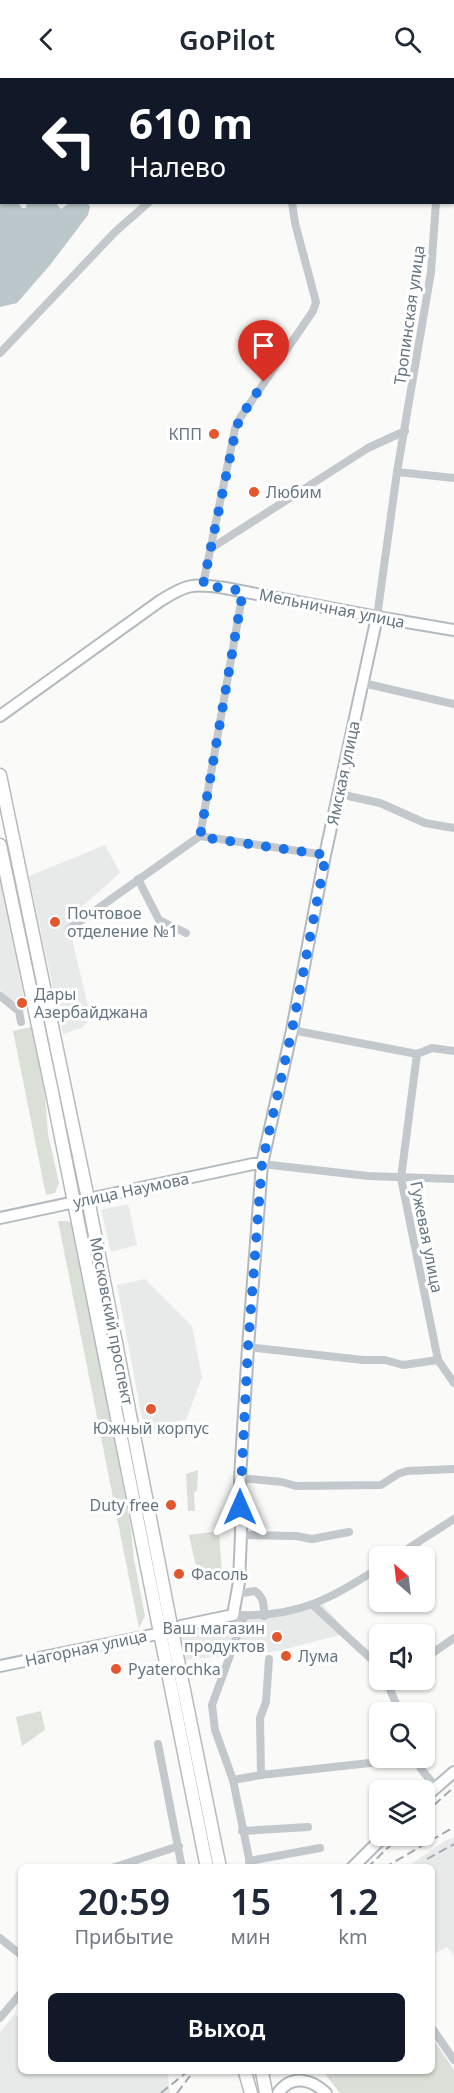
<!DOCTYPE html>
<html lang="ru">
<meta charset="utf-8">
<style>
:root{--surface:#fff;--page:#f2f2f3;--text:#1f2937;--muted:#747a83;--accent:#111827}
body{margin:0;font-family:"Noto Sans",sans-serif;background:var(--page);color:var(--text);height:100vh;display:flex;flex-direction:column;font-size:22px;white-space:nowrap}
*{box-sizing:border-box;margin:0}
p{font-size:20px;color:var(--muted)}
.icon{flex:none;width:33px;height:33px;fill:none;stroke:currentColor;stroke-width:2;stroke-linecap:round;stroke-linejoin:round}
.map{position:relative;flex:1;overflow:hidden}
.drawer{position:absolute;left:18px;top:1786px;width:417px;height:210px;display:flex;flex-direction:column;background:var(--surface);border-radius:9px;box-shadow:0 2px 4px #0004}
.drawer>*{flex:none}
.top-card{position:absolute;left:0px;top:0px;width:454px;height:126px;box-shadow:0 2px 4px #0004;background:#111827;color:#fff;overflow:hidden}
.needle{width:39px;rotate:332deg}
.controls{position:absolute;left:369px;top:1468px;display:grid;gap:12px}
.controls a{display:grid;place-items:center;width:66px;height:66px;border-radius:9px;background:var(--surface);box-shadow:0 2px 4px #0004;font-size:30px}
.pin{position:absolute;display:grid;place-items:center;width:51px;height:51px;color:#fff;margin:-62px -26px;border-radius:50% 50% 50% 0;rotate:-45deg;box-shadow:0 0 6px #0007}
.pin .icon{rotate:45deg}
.me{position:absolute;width:66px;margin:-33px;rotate:0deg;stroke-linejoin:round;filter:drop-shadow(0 0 4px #0008)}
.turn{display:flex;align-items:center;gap:21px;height:126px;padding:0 30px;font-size:27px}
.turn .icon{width:78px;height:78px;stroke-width:2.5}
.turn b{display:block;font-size:42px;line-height:51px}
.eta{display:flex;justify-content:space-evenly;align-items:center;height:102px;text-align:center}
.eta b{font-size:36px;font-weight:600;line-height:42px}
.button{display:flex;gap:12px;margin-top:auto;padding:12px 30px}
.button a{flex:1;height:69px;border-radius:9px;background:var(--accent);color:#fff;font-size:24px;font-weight:600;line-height:69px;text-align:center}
header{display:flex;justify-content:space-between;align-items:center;height:78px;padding:0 30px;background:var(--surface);font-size:27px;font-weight:600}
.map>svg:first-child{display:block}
</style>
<header><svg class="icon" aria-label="back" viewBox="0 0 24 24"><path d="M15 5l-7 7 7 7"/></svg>GoPilot<svg class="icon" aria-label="search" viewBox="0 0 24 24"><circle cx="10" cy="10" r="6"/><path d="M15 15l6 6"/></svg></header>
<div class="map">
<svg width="454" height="2015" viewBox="0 0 454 2015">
<rect width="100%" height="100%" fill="#fafaf8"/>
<!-- built -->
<g fill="#e8e9e9">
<polygon points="105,767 120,795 77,833 72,861 91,941 81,950 63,956 29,798"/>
<polygon points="0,801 26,932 19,933 0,912"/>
<polygon points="128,1126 137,1167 111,1174 101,1132"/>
<polygon points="145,1201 192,1248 202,1299 186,1342 171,1344 167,1351 145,1356 117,1207"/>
<polygon points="321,1525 348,1555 278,1573 184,1582 179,1556 233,1537"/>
<polygon points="454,1759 454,1878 447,1869 432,1877 432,1790 407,1789 443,1764"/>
<polygon points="15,1936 21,1941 21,1994 164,1994 168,1997 170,2015 0,2015 0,1954"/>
</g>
<!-- green -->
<g fill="#dadfd7">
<polygon points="31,949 45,1017 48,1056 59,1105 55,1115 46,1117 13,953"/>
<polygon points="58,1143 68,1143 75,1149 131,1451 134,1481 145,1538 139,1550"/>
<polygon points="198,1392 197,1413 194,1414 195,1433 188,1433 186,1396"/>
<polygon points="219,1453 222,1496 205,1500 195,1484 189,1457"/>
<polygon points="41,1633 45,1652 22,1668 16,1639"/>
<polygon points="435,1964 454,1992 454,2015 340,2015 325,1996 329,1994 432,1994 432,1966"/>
</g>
<!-- water -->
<g fill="#bbc7cb">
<polygon points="0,0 167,0 2,2 1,94"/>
<polygon points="0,109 2,124 18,125 22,130 26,130 27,124 56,125 61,131 69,125 88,125 90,129 88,137 50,187 17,225 0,229"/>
</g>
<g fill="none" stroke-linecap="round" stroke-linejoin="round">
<defs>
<g id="secondary">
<path d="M0,638L160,523C187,506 193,505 225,510L377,539L454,552"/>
<polyline points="0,1140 253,1086 262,1086"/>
<polyline points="0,1588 172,1553 181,1548 233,1537 239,1504 241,1457 240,1400 248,1269 262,1086 292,952 325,777 377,539"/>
<polyline points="424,1720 454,1694"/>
<polyline points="352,1790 384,1758"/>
<path d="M278,2015C292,1996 311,2001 326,2015"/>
</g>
<g id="primary">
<polyline points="0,697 88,1121 172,1553 220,1790"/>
<polyline points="0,767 52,1014 207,1790"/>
<polyline points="245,1994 251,2015"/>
<polyline points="262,1994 266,2015"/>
</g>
</defs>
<!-- secondary casing -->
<use href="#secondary" stroke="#b3babf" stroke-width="14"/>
<!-- primary casing -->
<use href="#primary" stroke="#b5babe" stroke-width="15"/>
<!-- street -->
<g stroke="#c3c8cc" stroke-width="8">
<polyline points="445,2 445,0"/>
<polyline points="0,275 115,154 149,124"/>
<polyline points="397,394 454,400"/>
<polyline points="210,471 368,370 405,353"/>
<polyline points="203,507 235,351 240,340 313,233 316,224 295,145 292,124"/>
<polyline points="377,539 397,394 431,194 436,124"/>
<polyline points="363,605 454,626"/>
<polyline points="339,716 380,725 425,745 454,750"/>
<polyline points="200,758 243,513"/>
<polyline points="138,801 159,842 186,855"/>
<polyline points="69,851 200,758 325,777"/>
<polyline points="0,918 19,933 21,944"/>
<polyline points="292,952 417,976 432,970 454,973"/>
<polyline points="417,976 401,1100 438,1282 454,1305"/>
<polyline points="262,1086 368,1098 454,1101"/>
<polyline points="248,1269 363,1282 385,1282 403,1287 438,1282"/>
<polyline points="240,1400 282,1404 296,1408 381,1407 398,1396 407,1393 454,1391"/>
<polyline points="241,1457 296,1458 312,1461 349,1454"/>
<polyline points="395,1479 454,1441"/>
<path d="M237,1516L255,1513C264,1519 264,1527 264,1538"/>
<polyline points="313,1527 380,1589"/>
<polyline points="233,1537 244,1539 212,1627 215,1652 233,1702 251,1790"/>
<path d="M241,1537C298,1539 333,1520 380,1489"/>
<polyline points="424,1581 454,1560"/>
<polyline points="386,1602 400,1635"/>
<polyline points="158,1666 182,1790"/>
<polyline points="417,1680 421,1691 436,1709"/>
<polyline points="261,1697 260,1640 266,1624 269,1581"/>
<polyline points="233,1702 261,1697 397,1682 417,1683"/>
<polyline points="242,1753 308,1749"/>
<polyline points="249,1783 320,1770"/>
<polyline points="112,1790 179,1768"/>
<polyline points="0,1860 21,1877"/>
<polyline points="0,1940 21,1915"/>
<polyline points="432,1950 454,1982"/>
</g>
<!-- secondary -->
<use href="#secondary" stroke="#fff" stroke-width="10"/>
<!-- primary -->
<use href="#primary" stroke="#fff" stroke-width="12"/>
<!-- rail -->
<g stroke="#a2aab0" stroke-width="2" stroke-dasharray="9 4.5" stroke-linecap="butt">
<polyline points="424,1736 454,1709"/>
<polyline points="427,1781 454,1766"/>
<polyline points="367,1790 400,1758"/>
<polyline points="384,1790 454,1749"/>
<polyline points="161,2015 187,1994"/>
<polyline points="177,2015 190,1998"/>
</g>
</g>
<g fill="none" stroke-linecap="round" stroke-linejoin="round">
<!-- route -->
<polyline stroke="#1a73e8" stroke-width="10" stroke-dasharray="0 18" points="240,1429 248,1269 262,1086 292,952 326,777 200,759 243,513 203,507 236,351 240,340 264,304"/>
</g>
<!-- markers -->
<g fill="#e4572e" stroke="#fff" stroke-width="2">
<circle cx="214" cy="356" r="6"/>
<circle cx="254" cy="414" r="6"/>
<circle cx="55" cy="844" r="6"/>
<circle cx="22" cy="925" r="6"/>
<circle cx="151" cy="1331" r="6"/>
<circle cx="171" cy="1427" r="6"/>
<circle cx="179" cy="1496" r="6"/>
<circle cx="277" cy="1559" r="6"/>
<circle cx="286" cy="1578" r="6"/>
<circle cx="116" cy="1591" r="6"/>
</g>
<g text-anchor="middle" stroke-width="6" stroke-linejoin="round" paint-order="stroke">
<!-- street labels -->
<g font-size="16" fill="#657683" stroke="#fff">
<text transform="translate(409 237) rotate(-82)" y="6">Тропинская улица</text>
<text transform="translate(332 530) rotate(11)" y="6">Мельничная улица</text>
<text transform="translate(343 695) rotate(-78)" y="6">Ямская улица</text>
<text transform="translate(131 1112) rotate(-12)" y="6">улица Наумова</text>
<text transform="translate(427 1159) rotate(79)" y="6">Гужевая улица</text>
<text transform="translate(112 1243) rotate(79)" y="6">Московский проспект</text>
<text transform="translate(86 1570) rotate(-12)" y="6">Нагорная улица</text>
</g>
<!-- poi labels -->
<g font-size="16" fill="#657683" stroke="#fff" text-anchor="start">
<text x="202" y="362" text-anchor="end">КПП</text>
<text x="266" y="420">Любим</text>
<text x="67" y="841">Почтовое<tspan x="67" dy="18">отделение №1</tspan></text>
<text x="34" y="922">Дары<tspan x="34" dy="18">Азербайджана</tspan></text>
<text x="151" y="1356" text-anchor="middle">Южный корпус</text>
<text x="159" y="1433" text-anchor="end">Duty free</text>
<text x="191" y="1502">Фасоль</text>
<text x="265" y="1556" text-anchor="end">Ваш магазин<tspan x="265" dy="18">продуктов</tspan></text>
<text x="298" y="1584">Лума</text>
<text x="128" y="1597">Pyaterochka</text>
</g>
</g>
</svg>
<div class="controls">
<a><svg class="needle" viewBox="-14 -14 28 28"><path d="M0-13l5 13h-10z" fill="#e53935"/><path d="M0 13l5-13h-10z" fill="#747a83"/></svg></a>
<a><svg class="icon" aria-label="sound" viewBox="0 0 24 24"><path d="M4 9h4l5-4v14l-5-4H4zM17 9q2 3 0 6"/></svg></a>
<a><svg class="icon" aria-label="search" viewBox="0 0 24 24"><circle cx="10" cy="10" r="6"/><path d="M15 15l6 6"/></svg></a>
<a><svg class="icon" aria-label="layers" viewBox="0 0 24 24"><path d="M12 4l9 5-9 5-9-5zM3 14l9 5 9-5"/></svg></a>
</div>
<div class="pin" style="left:264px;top:304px;background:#d93025"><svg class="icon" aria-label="arrive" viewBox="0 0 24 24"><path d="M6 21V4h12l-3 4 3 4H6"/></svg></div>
<svg class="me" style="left:240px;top:1429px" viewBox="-20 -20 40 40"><path d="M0-17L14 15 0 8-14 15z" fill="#1a73e8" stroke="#fff" stroke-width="4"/></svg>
<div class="top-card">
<div class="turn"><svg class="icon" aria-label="left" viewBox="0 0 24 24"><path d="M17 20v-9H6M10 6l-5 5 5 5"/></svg><div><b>610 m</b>Налево</div></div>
</div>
<section class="drawer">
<div class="eta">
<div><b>20:59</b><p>Прибытие</p></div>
<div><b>15</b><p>мин</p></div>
<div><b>1.2</b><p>km</p></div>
</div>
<div class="button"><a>Выход</a></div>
</section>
</div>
